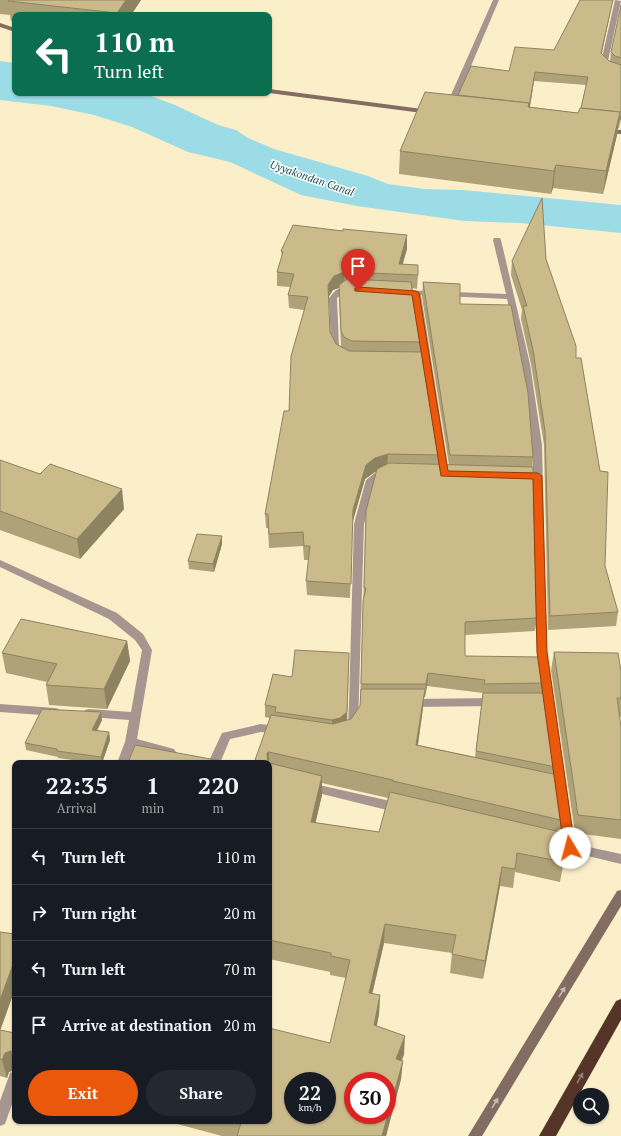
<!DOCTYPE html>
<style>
:root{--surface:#171b24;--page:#242831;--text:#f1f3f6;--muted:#9ea1a6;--line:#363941;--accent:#ea580c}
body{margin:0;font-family:"PT Serif",serif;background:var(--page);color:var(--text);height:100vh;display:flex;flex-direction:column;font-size:15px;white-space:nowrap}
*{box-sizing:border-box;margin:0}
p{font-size:13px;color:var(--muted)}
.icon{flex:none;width:22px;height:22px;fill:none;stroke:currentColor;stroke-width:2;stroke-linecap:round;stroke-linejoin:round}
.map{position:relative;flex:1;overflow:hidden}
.drawer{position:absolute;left:12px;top:760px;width:260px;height:364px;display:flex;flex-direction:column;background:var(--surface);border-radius:8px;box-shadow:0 1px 3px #0004}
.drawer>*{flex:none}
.banner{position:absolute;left:12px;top:12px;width:260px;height:84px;border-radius:8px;box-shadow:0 1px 3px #0004;background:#0b6e4f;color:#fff;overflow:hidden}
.controls{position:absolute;left:573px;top:1088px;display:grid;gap:8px}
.controls a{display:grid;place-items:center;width:36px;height:36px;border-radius:50%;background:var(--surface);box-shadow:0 1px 3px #0004;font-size:20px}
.speed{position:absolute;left:284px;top:1072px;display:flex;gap:8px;font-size:20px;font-weight:700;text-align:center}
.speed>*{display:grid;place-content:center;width:52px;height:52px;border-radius:50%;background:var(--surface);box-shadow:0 1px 3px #0004;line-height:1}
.speed small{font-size:10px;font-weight:400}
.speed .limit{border:6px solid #d22;background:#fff;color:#111}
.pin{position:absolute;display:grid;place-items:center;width:34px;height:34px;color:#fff;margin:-41px -17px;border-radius:50% 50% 50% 0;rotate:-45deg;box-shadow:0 0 4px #0007}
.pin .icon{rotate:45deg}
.me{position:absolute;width:44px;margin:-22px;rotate:352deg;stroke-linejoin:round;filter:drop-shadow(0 0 3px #0008)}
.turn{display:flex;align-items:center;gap:14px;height:84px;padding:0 16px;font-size:18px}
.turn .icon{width:52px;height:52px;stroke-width:2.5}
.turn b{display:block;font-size:28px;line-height:34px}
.eta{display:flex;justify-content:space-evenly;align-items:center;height:68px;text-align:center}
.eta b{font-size:24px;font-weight:600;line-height:28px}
.button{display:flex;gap:8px;margin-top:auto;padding:8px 16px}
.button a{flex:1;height:46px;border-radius:24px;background:var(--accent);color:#fff;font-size:16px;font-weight:600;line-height:46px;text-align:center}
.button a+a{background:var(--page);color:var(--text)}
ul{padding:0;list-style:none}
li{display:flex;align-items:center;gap:12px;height:56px;padding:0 16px;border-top:1px solid var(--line)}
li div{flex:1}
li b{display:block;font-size:15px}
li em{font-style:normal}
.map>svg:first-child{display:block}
</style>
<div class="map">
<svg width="621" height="1136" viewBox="0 0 621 1136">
<rect width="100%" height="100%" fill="#fbefca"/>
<!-- water -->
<polygon fill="#9cdce6" points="0,61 15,63 15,93 143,93 175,105 218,125 236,130 248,138 274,149 368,176 388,184 424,189 463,190 621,205 621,233 520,223 464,221 357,206 301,195 230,162 188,152 132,127 94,115 51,106 0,100"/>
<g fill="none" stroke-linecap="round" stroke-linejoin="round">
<!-- street -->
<g fill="#a7968f" fill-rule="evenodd">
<polygon points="493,0 499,0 454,106 453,108 447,108 446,106"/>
<polygon points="615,0 621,1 608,61 613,66 621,68 621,72 609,68 601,62"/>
<polygon points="494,238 500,238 501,240 530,364 542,445 547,652 575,844 621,854 621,864 559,849 557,846 559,843 563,841 537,652 532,445 522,364 507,299 421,295 449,474 444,477 439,474 412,295 401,294 397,292 401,290 506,294 493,240"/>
<polygon points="345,287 351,287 355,289 354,291 343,293 337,298 339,346 343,353 339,356 336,355 331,346 329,298 336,290"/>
<path d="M386,470L391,473L389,475L381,477L375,481L364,524L358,726C356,731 353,733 347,731L346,728L348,725L349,703L354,524L366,480L375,473Z"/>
<polygon points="0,560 117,613 143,634 152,650 137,739 174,749 176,752 174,755 170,756 135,747 129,763 117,763 125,742 129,720 89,717 85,716 84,713 85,710 89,709 131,712 142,650 135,640 109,619 0,567"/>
<polygon points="495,698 499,699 500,702 499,705 495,706 411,707 407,706 406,703 407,700 411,699"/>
<polygon points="0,704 55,708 59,709 60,712 59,715 55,716 0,712"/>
<polygon points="261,724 283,727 285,730 283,733 279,734 261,732 230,739 220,763 208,763 222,733"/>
<polygon points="310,783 399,803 403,805 405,808 403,811 399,813 310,791 306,790 304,787 306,784"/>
<polygon points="15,1071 15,1096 5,1124 0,1126 0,1101 10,1073"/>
</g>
<!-- secondary -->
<g fill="#836c61" fill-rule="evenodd">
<polygon points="0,23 15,28 15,32 0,27"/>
<polygon points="269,89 430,110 434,112 430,114 269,93"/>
<polygon points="602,129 621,130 621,134 602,133"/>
<polygon points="621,890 621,906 482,1136 468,1136 617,891"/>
</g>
<!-- highway -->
<polygon fill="#543527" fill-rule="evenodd" points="621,999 621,1020 556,1136 539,1136 616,1001"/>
</g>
<!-- wall -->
<g fill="#afa178" fill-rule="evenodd">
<polygon points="0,0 141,0 131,15 15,15 15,22 11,21 10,15 0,14"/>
<path d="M580,0H613L601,54L610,61L611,52L621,5V119L619,128H618L617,135L603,194L553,188L551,194L399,174L400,151L458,95L554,50ZM534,81L586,85L581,108L578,113L530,107Z"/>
<path d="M407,249L402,264L418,275L417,289L412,288L421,342V352L438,455V465H449L422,297L423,282L460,304L533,457L532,467L537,618L535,631L465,635V656L543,683L542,693L556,767L554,774L565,821L562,833L569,834L560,882L515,872L513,888L500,886L483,979L450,973L452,953L384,943L372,994L380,995L379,1014L377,1026L404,1054L402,1061L401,1079L386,1136H222L166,1121H269L330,1043L346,978L330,975V972L269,959V763H254L270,718L265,717V705L273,674L347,720L351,719L360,706L366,511L376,471L375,472L365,479L352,524L350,598L307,595L306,581L309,560H304L303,546L269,548L268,528H266L265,514L289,411L304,310L289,308L288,295L291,287L277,286V272L282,257L281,251ZM339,288V299L341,346L336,344L330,332L328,297L333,290ZM427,686L483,693L475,757L418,745L423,708L424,697H425ZM322,783L388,798L379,832L315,823L322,795Z"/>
<polygon points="546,259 576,358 605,566 618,612 616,626 548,630 544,445 531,364 521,319 522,310 511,275 512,261"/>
<polygon points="0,460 40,474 124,509 80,559 0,530"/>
<polygon points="222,544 214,572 189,569 188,561"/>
<polygon points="127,641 130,661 107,709 49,705 46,685 47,682 6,673 2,653"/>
<polygon points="554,652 621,671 621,717 619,717 621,727 621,839 575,833 551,670"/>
<polygon points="102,720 97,731 109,732 110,740 102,763 93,763 58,758 58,757 26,750 25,743"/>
<polygon points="0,932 15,934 15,989 0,1030 15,1033 15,1075 14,1070 9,1072 7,1078 0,1076"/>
</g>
<!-- shaded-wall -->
<g fill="#8e8361">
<polygon points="126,0 141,0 131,15 117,15 117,13"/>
<polygon points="613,0 600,62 601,53"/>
<polygon points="535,72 534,81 528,118 529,110"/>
<polygon points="620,112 617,135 603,194 606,171"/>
<polygon points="556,165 553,188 551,194 554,171"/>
<polygon points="407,235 407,249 400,274 399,264"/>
<polygon points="344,272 344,286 333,290 328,298 328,285 334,276"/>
<polygon points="388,454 387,468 375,472 365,479 352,524 350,598 353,510 366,465 375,458"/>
<polygon points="122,489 124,509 80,559 77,539"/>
<polygon points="222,536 222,544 214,572 213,564"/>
<polygon points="127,641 130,661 107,709 104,689"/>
<polygon points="349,653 347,724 332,732 332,720"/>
<polygon points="428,673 427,686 425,697 426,684"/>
<polygon points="425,689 423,708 415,764 416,745"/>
<polygon points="101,712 102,720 93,738 92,730"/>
<polygon points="109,732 110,740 102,763 101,757"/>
<polygon points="269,752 269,772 267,763 267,753"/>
<polygon points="322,776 322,795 311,842 311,822"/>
<polygon points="502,867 500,886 483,979 485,961"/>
<polygon points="385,924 384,943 368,1012 369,993"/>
<polygon points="15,959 15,989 0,1031 0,1000"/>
<polygon points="380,995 379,1014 373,1043 374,1025"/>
<polygon points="405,1036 404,1054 395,1078 396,1059"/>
<polygon points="11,1051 12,1063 14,1070 9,1072 7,1078 2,1060 5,1053"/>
<polygon points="403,1061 401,1079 386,1136 382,1136"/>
</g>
<!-- building -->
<g fill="#cbbb8b" stroke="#8e8361" fill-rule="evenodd">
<polygon points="9,0 126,0 117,13 8,1"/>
<polygon points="580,0 613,0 601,53 609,61 621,65 621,116 620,120 619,120 620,112 581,108 588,77 535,72 529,107 528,107 529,103 458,95 471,66 509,71 515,47 554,50"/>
<polygon points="621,5 621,58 615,56 611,52"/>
<polygon points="425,92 529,103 528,107 578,113 580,108 620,112 606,171 556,165 554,171 400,151"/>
<polygon points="542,198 546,259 576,346 576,358 581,358 600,471 608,472 605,566 618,612 550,616 545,431 533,350 523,306 527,306 512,261"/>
<polygon points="293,225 343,231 343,229 407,235 399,264 418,265 418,275 344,272 334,276 328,285 330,332 336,344 349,351 422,352 438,455 388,454 375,458 366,465 353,510 351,584 306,581 310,546 304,546 303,532 269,534 268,514 265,514 284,411 289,411 291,356 308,297 288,295 294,274 277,272 283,252 281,251"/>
<polygon points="347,279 411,282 421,342 352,341 344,337 341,331 339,285"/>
<polygon points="423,282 460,284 460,304 511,305 528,393 533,457 450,455"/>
<polygon points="0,460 40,474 50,464 122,489 77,539 0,511"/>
<polygon points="389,463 533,467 537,618 465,622 465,656 540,657 543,683 484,684 485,680 428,673 426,684 361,684 363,601 366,588 364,588 366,511 377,469"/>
<polygon points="197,534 222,536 213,564 188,561"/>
<polygon points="21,619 127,641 104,689 46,685 57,664 2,653"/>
<polygon points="295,650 349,653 347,712 340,718 332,720 275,712 276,707 265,705 273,674 292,677"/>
<polygon points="554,652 618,653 621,671 621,698 617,698 621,727 621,820 578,815"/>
<polygon points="361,689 425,689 416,745 558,775 565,821 393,781 393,780 269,752 267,753 268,763 254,763 271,715 333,724 351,719 360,706"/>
<polygon points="483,693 545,693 556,767 476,751"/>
<polygon points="42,709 101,712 92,730 109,732 101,757 57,751 57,749 25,743"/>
<polygon points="135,745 232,763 128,763"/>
<path d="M269,763L322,776L311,822L379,832L390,792L569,834L564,862L517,853L515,869L502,867L485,961L452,954L456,935L385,924L369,993L380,995L374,1025L405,1036L396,1059L403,1061L382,1136H237L241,1123L232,1121H269V1028L330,1043L350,960L331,956V953L269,940ZM293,1081H327V1115H293ZM353,1081H387V1115H353Z"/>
<polygon points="0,932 15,934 15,959 0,1000"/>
<polygon points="0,1030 15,1033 15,1063 12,1063 11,1051 5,1053 2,1060 0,1059"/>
</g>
<!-- one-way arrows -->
<defs><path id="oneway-solid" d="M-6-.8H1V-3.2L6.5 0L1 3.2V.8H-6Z"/></defs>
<g fill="#c7bdb8">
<use href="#oneway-solid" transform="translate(562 992) rotate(-59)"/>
<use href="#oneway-solid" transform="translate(495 1103) rotate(-59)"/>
</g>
<use fill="#907c73" href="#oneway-solid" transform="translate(580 1078) rotate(-60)"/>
<!-- route -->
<polygon fill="#ea580c" stroke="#983908" points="358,287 416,291 419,293 448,471 538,473 542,476 547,652 575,848 573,851 570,852 566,851 564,848 537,652 533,479 441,476 412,295 355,291 355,288"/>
<g text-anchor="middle" stroke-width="3" stroke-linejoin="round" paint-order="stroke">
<!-- far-water labels -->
<g font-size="11" font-style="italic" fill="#114b52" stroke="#fff">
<text transform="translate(312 178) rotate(19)" y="4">Uyyakondan Canal</text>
</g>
</g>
</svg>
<div class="controls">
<a><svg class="icon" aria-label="search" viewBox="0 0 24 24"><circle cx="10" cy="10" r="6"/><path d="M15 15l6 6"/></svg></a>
</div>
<div class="speed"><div>22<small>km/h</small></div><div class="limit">30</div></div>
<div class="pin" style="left:358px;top:290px;background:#d93025"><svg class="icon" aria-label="arrive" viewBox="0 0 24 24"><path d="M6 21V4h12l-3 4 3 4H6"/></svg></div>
<svg class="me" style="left:570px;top:848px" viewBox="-20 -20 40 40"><circle r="19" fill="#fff"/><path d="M0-13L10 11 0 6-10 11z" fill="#ea580c"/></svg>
<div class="banner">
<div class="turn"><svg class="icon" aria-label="left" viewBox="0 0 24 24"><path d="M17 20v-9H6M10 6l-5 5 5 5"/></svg><div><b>110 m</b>Turn left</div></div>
</div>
<section class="drawer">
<div class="eta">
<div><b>22:35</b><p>Arrival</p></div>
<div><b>1</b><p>min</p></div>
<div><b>220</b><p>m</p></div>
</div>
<ul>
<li><svg class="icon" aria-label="left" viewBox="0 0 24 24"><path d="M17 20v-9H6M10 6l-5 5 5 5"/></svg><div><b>Turn left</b></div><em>110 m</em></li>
<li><svg class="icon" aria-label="right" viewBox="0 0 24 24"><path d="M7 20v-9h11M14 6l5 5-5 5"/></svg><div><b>Turn right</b></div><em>20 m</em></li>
<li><svg class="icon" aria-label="left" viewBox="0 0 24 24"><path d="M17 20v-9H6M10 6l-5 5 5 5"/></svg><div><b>Turn left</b></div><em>70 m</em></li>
<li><svg class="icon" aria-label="arrive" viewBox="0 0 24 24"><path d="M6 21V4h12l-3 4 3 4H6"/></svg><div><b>Arrive at destination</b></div><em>20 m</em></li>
</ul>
<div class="button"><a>Exit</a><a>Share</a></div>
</section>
</div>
